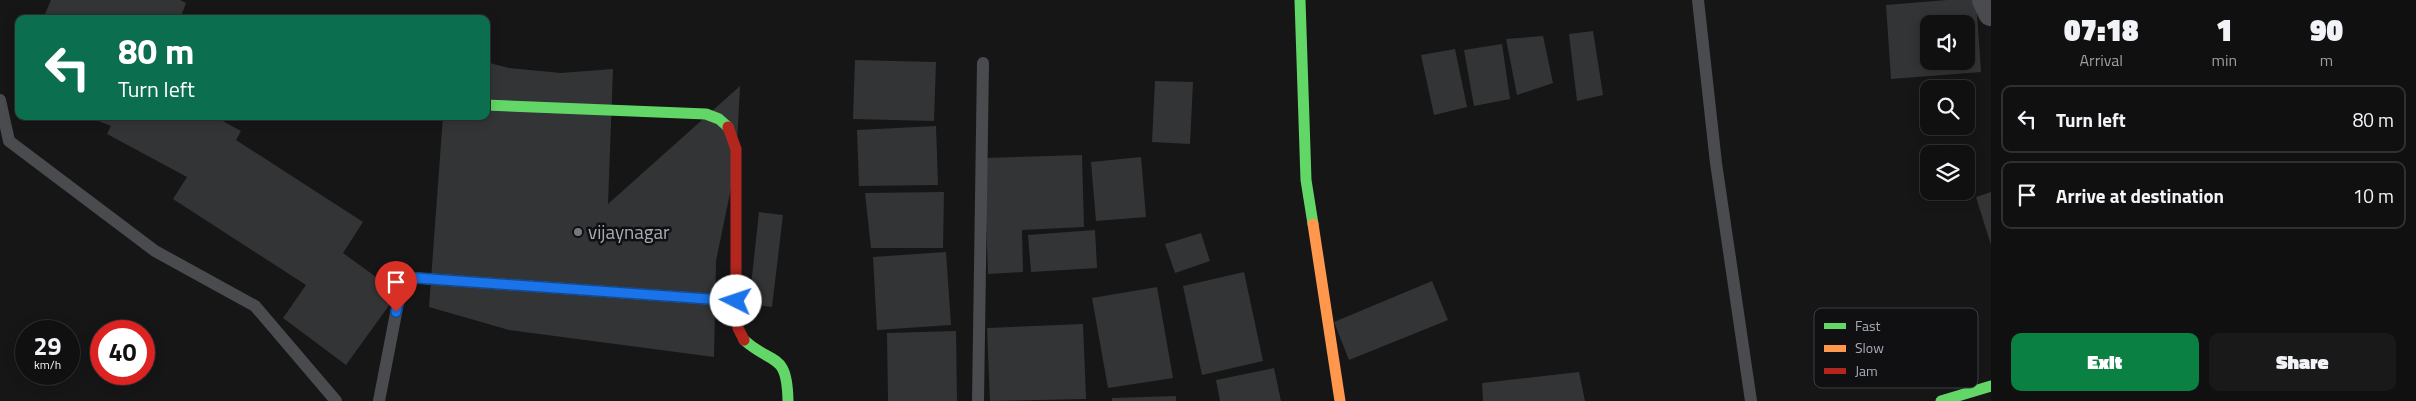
<!DOCTYPE html>
<style>
:root{--surface:#101010;--page:#191919;--text:#f1f3f6;--muted:#9c9d9f;--line:#303030;--accent:#0b8043}
body{margin:0;font-family:"Titillium Web",sans-serif;background:var(--page);color:var(--text);height:100vh;display:flex;flex-direction:column;font-size:19px;white-space:nowrap}
*{box-sizing:border-box;margin:0}
p{font-size:16px;color:var(--muted)}
.icon{flex:none;width:28px;height:28px;fill:none;stroke:currentColor;stroke-width:2;stroke-linecap:round;stroke-linejoin:round}
.map{position:relative;flex:1;overflow:hidden}
.drawer{display:flex;flex-direction:column;background:var(--surface);width:425px}
.drawer>*{flex:none}
.hud{position:absolute;left:15px;top:15px;width:475px;height:105px;border-radius:10px;box-shadow:0 2px 12px #0003,0 0 0 1px var(--line);background:#0b6e4f;color:#fff;overflow:hidden}
.tools{position:absolute;left:1920px;top:15px;display:grid;gap:10px}
.tools a{display:grid;place-items:center;width:55px;height:55px;border-radius:10px;background:var(--surface);box-shadow:0 2px 12px #0003,0 0 0 1px var(--line);font-size:25px}
.speed{position:absolute;left:15px;top:320px;display:flex;gap:10px;font-size:25px;font-weight:700;text-align:center}
.speed>*{display:grid;place-content:center;width:65px;height:65px;border-radius:50%;background:var(--surface);box-shadow:0 2px 12px #0003,0 0 0 1px var(--line);line-height:1}
.speed small{font-size:12px;font-weight:400}
.speed .limit{border:8px solid #d22;background:#fff;color:#111}
.pin{position:absolute;display:grid;place-items:center;width:42px;height:42px;color:#fff;margin:-51px -21px;border-radius:50% 50% 50% 0;rotate:-45deg;box-shadow:0 0 5px #0007}
.pin .icon{rotate:45deg}
.me{position:absolute;width:55px;margin:-28px;rotate:274deg;stroke-linejoin:round;filter:drop-shadow(0 0 4px #0008)}
.turn{display:flex;align-items:center;gap:18px;height:105px;padding:0 20px;font-size:22px}
.turn .icon{width:65px;height:65px;stroke-width:2.5}
.turn b{display:block;font-size:35px;line-height:42px}
.eta{display:flex;justify-content:space-evenly;align-items:center;height:85px;text-align:center}
.eta b{font-size:30px;font-weight:800;line-height:35px}
.button{display:flex;gap:10px;margin-top:auto;padding:10px 20px}
.button a{flex:1;height:58px;border-radius:10px;background:var(--accent);color:#fff;font-size:20px;font-weight:800;line-height:58px;text-align:center}
.button a+a{background:var(--page);color:var(--text)}
ul{padding:0;list-style:none}
li{display:flex;align-items:center;gap:15px;height:68px;margin:0 10px 8px;padding:0 10px;border:2px solid var(--line);border-radius:10px}
li div{flex:1}
li b{display:block;font-size:19px}
li em{font-style:normal}
main{display:flex;flex:1;min-height:0}
.map>svg:first-child{display:block}
</style>
<main>
<div class="map">
<svg width="1991" height="401" viewBox="0 0 1991 401">
<rect width="100%" height="100%" fill="#161616"/>
<!-- building -->
<g fill="#333436" fill-rule="evenodd">
<polygon points="51,0 180,0 186,3 180,19 43,19"/>
<path d="M1947,0H1976L1981,72L1891,79L1886,5ZM1929,24H1966V61H1929Z"/>
<polygon points="1593,31 1603,95 1577,101 1569,34"/>
<polygon points="1543,36 1553,83 1517,95 1506,39"/>
<polygon points="1502,44 1510,99 1474,106 1464,50"/>
<polygon points="1455,49 1467,107 1434,115 1421,55"/>
<polygon points="855,60 936,62 934,121 853,119"/>
<polygon points="486,62 509,68 561,73 613,69 608,204 740,86 736,164 716,261 714,357 509,330 429,307 443,116 486,116"/>
<polygon points="1155,81 1193,82 1190,144 1152,142"/>
<polygon points="86,116 214,116 241,131 236,140 363,222 343,253 398,293 346,365 283,318 306,285 173,199 187,177 107,134 111,126"/>
<polygon points="936,126 938,185 859,186 857,130"/>
<polygon points="1082,155 1084,227 1022,230 1023,272 988,274 984,158"/>
<polygon points="1141,157 1146,217 1096,221 1091,162"/>
<polygon points="944,192 943,248 871,248 865,193"/>
<polygon points="1991,192 1991,245 1976,197"/>
<polygon points="759,212 783,215 772,307 749,304"/>
<polygon points="1095,230 1097,268 1031,272 1028,235"/>
<polygon points="1201,233 1210,261 1175,273 1165,244"/>
<polygon points="946,252 951,325 877,330 873,257"/>
<polygon points="1244,272 1263,361 1202,375 1183,286"/>
<polygon points="1432,281 1448,320 1349,360 1334,322"/>
<polygon points="1157,287 1173,378 1108,388 1092,298"/>
<polygon points="1083,324 1086,399 990,401 987,328"/>
<polygon points="956,331 957,401 888,401 887,333"/>
<polygon points="1274,368 1281,401 1220,401 1216,380"/>
<polygon points="1579,372 1585,401 1483,401 1482,383"/>
<polygon points="1176,396 1176,401 1112,401 1112,398"/>
</g>
<g fill="none" stroke-linecap="round" stroke-linejoin="round">
<!-- lane -->
<g stroke="#4a4b4f" stroke-width="12">
<polyline points="1698,0 1716,163 1751,401"/>
<polyline points="0,100 9,141 155,251 255,306 336,401"/>
<polyline points="379,401 403,277"/>
<polyline points="978,401 983,63"/>
</g>
<!-- street -->
<polyline stroke="#4a4b4f" stroke-width="26" points="1985,0 1991,13"/>
<!-- fast -->
<g stroke="#63d668" stroke-width="11">
<polyline points="1300,0 1306,180 1313,224"/>
<polyline points="486,105 706,114 719,119 728,127"/>
<polyline points="403,277 736,301"/>
<path d="M744,340C773,366 787,351 788,401"/>
<polyline points="1941,401 1991,386"/>
</g>
<!-- slow -->
<polyline stroke="#ff974d" stroke-width="11" points="1313,224 1340,401"/>
<!-- jam -->
<polyline stroke="#b3261e" stroke-width="11" points="728,127 736,149 736,313 738,328 744,340"/>
</g>
<g fill="none" stroke-linecap="round" stroke-linejoin="round">
<defs>
<polyline id="route" points="396,312 403,277 736,301"/>
</defs>
<!-- route casing -->
<use href="#route" stroke="#114b97" stroke-width="12"/>
<!-- route -->
<use href="#route" stroke="#1a73e8" stroke-width="9"/>
</g>
<!-- markers -->
<circle fill="#74787f" stroke="#101012" stroke-width="2" cx="578" cy="232" r="5"/>
<g text-anchor="middle" stroke-width="5" stroke-linejoin="round" paint-order="stroke">
<!-- poi labels -->
<g font-size="19" fill="#a7acb7" stroke="#101012" text-anchor="start">
<text x="588" y="239">vijaynagar</text>
</g>
</g>
<!-- legend -->
<rect x="1814" y="308" width="164" height="80" rx="8" fill="#101012" stroke="#3d3f44" stroke-width="1"/>
<rect x="1824" y="323" width="22" height="6" fill="#63d668"/>
<rect x="1824" y="345" width="22" height="7" fill="#ff974d"/>
<rect x="1824" y="368" width="22" height="6" fill="#b3261e"/>
<g font-size="14" fill="#a7acb7">
<text x="1855" y="331">Fast</text>
<text x="1855" y="353">Slow</text>
<text x="1855" y="376">Jam</text>
</g>
</svg>
<div class="tools">
<a><svg class="icon" aria-label="sound" viewBox="0 0 24 24"><path d="M4 9h4l5-4v14l-5-4H4zM17 9q2 3 0 6"/></svg></a>
<a><svg class="icon" aria-label="search" viewBox="0 0 24 24"><circle cx="10" cy="10" r="6"/><path d="M15 15l6 6"/></svg></a>
<a><svg class="icon" aria-label="layers" viewBox="0 0 24 24"><path d="M12 4l9 5-9 5-9-5zM3 14l9 5 9-5"/></svg></a>
</div>
<div class="speed"><div>29<small>km/h</small></div><div class="limit">40</div></div>
<div class="pin" style="left:396px;top:312px;background:#d93025"><svg class="icon" aria-label="arrive" viewBox="0 0 24 24"><path d="M6 21V4h12l-3 4 3 4H6"/></svg></div>
<svg class="me" style="left:736px;top:301px" viewBox="-20 -20 40 40"><circle r="19" fill="#fff"/><path d="M0-13L10 11 0 6-10 11z" fill="#1a73e8"/></svg>
<div class="hud">
<div class="turn"><svg class="icon" aria-label="left" viewBox="0 0 24 24"><path d="M17 20v-9H6M10 6l-5 5 5 5"/></svg><div><b>80 m</b>Turn left</div></div>
</div>
</div>
<section class="drawer">
<div class="eta">
<div><b>07:18</b><p>Arrival</p></div>
<div><b>1</b><p>min</p></div>
<div><b>90</b><p>m</p></div>
</div>
<ul>
<li><svg class="icon" aria-label="left" viewBox="0 0 24 24"><path d="M17 20v-9H6M10 6l-5 5 5 5"/></svg><div><b>Turn left</b></div><em>80 m</em></li>
<li><svg class="icon" aria-label="arrive" viewBox="0 0 24 24"><path d="M6 21V4h12l-3 4 3 4H6"/></svg><div><b>Arrive at destination</b></div><em>10 m</em></li>
</ul>
<div class="button"><a>Exit</a><a>Share</a></div>
</section>
</main>
